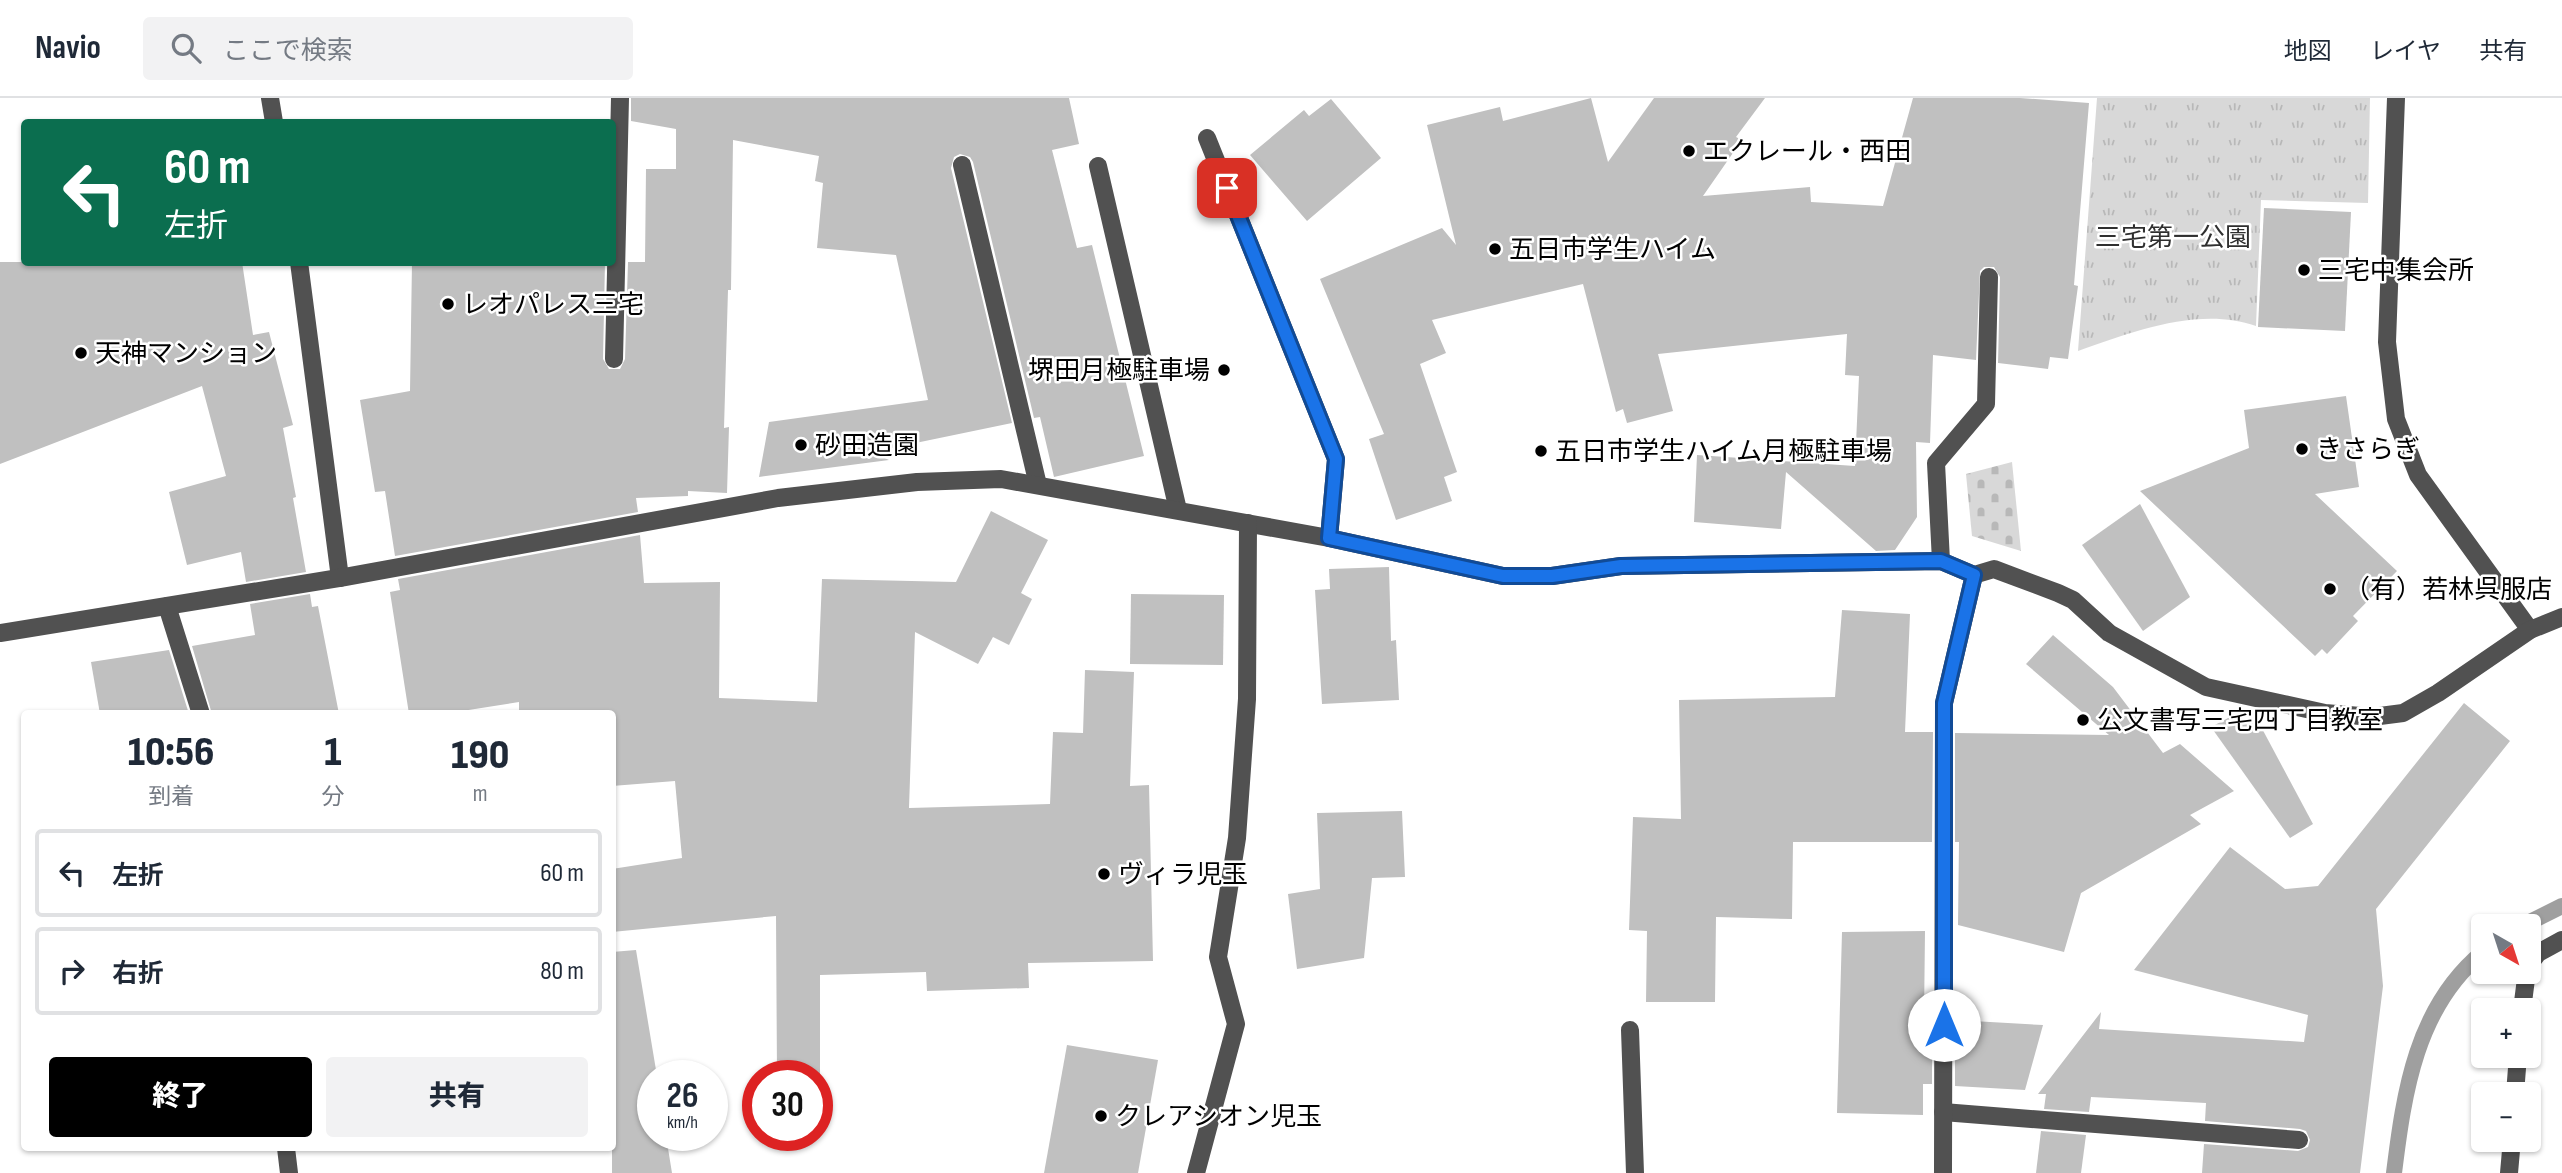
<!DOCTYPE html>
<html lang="ja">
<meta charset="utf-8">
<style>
:root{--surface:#fff;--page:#f2f2f3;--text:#1f2937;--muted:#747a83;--line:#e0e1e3;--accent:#000}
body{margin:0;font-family:"Sofia Sans Condensed","Noto Sans JP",sans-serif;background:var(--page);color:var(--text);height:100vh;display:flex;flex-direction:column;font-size:26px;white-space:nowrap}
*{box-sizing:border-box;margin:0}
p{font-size:23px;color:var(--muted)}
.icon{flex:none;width:38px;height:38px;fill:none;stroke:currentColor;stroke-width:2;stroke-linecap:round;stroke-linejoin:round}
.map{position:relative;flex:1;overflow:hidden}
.drawer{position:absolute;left:21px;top:612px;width:595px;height:441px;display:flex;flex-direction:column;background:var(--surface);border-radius:7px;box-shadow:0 2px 5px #0004}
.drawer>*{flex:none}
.guide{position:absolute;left:21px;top:21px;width:595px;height:147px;border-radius:7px;box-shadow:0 2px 5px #0004;background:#0b6e4f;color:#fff;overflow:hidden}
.needle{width:46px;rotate:141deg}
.buttons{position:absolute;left:2471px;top:816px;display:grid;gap:14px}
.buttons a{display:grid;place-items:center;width:70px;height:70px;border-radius:7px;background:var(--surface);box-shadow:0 2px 5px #0004;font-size:35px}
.speed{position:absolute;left:637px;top:962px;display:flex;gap:14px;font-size:35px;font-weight:700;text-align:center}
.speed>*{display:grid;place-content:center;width:91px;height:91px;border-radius:50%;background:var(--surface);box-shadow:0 2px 5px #0004;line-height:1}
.speed small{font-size:18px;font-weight:400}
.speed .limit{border:10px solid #d22;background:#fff;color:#111}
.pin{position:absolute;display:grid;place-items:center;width:60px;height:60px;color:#fff;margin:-30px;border-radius:14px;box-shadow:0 4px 10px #0006}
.me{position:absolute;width:77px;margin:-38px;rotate:0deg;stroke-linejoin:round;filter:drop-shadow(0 0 5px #0008)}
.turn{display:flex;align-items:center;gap:24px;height:147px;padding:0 28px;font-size:32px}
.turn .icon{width:91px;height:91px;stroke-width:2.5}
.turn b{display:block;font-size:49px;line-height:60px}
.eta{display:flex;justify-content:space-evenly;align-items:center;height:119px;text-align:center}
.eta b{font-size:42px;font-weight:800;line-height:49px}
.button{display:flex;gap:14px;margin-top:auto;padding:14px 28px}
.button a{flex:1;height:80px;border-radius:7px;background:var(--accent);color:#fff;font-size:28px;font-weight:800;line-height:80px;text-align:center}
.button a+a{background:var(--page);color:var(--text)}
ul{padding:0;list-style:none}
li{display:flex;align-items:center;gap:21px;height:88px;margin:0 14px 10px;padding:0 14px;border:4px solid var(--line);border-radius:7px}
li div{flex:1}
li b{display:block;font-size:26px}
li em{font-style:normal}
header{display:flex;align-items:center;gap:42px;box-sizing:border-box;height:98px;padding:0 35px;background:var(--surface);border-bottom:2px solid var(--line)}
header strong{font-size:33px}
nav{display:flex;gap:38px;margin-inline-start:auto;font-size:24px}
.search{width:490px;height:63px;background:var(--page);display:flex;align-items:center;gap:18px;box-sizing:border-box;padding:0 24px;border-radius:7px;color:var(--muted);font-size:26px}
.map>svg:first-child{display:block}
</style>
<header>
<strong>Navio</strong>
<div class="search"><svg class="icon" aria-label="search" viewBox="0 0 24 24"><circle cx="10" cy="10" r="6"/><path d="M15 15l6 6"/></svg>ここで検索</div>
<nav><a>地図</a><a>レイヤ</a><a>共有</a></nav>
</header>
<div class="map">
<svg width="2562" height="1075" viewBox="0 0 2562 1075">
<defs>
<pattern id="cemetery-stones" width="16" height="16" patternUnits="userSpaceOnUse" patternTransform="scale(1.75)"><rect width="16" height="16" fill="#d8d8d8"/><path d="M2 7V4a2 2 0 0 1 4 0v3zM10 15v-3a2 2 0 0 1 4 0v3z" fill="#b8b8b8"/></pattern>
<pattern id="park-tufts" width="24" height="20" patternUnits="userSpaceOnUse" patternTransform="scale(1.75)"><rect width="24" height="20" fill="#d8d8d8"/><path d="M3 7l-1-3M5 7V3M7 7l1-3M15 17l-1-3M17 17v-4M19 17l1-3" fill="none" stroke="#b8b8b8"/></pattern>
</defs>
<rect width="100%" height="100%" fill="#fff"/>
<!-- cemetery -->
<polygon fill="url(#cemetery-stones)" points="2012,364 2021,453 1972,438 1966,376"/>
<!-- park -->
<path fill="url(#park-tufts)" d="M2097,0H2370L2368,105L2261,102L2256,228C2199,208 2132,234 2078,253Z"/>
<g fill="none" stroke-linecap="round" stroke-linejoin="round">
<!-- stream -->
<g stroke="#9f9f9f" stroke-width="16">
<polyline points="2522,828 2562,808"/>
<path d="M2394,1075C2404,994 2416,909 2483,854"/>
</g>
</g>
<!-- building -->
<g fill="#c0c0c0">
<polygon points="631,0 1069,0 1079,46 1052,52 1077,150 1092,147 1144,358 1054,379 1040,319 1034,320 973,64 970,59 960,56 954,59 951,70 1012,325 872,354 889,362 759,379 769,324 928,302 896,157 817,150 823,85 815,83 819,58 733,42 731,192 728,192 724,330 729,329 727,395 688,393 688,398 636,400 638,414 395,458 385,393 375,394 360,302 410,293 412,164 605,164 603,261 609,271 620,271 625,261 628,164 645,164 646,71 676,71 676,31 631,23"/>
<polygon points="1591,0 1608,64 1654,0 1765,0 1736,39 1742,42 1703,98 1810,89 1811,104 1883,108 1913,0 2020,0 2089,5 2074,187 2078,188 2068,261 2050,259 2048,271 1998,265 2000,179 1994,169 1984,169 1980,173 1976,262 1933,257 1930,345 1916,344 1917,419 1895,452 1876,453 1786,374 1781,431 1694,424 1697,357 1855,368 1859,278 1845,277 1847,236 1658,256 1673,313 1627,325 1623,311 1616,314 1583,186 1432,222 1446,255 1420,266 1457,374 1444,379 1452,403 1396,422 1369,341 1384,336 1320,181 1442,130 1456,147 1427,27 1500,9 1503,23"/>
<polygon points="1331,1 1381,60 1307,123 1250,57 1304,12 1309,18"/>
<polygon points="2264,110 2351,114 2345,233 2258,229"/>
<polygon points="0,164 242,164 253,237 269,234 293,327 283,330 296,399 293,400 306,474 246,484 241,454 187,467 169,394 226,378 202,288 0,366"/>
<polygon points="2346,298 2359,389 2315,396 2397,473 2353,518 2358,523 2327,556 2322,551 2315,558 2140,393 2249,350 2244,312"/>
<polygon points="2140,406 2190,499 2143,533 2082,447"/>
<polygon points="991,413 1048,442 1021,495 1032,501 1009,547 993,539 978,566 915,534 909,710 1050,706 1053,634 1083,635 1085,572 1134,574 1130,688 1149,687 1153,863 1028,865 1029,890 927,893 926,874 820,877 820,978 777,978 776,818 612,834 612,771 682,760 675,683 612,688 612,616 519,616 519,604 443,616 409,616 390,494 400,492 398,481 640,437 644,485 720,484 719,600 817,604 822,481 956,484"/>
<polygon points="1389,469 1391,543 1396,542 1399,602 1322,606 1315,492 1330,491 1329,471"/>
<polygon points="310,496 312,509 318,508 339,616 212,616 192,548 255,537 250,506"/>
<polygon points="1131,496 1224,497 1223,567 1130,566"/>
<polygon points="1842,512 1910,516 1905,634 1933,634 1932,744 1793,744 1792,821 1716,819 1715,904 1646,904 1647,833 1629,832 1633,719 1681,721 1679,602 1835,599"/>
<polygon points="2053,537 2113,589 2163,655 2180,646 2234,693 2190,717 2201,726 2081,795 2064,854 1958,827 1959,744 1955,744 1955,635 2109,637 2026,566"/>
<polygon points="169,552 189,616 100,616 91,564"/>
<polygon points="2464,605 2510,643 2376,811 2383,888 2360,1075 2202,1075 2204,1046 2298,1053 2308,1049 2310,1042 2306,1033 2300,1031 2205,1023 2206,1005 2091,999 2089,1014 2044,1011 2046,996 2038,996 2101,914 2099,931 2304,944 2308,917 2134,872 2230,749 2285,791 2318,788"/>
<polygon points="2247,610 2251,610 2313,726 2290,740 2211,629"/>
<polygon points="1402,713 1405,779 1372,780 1364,860 1297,871 1288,796 1320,791 1317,715"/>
<polygon points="1925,833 1924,920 1932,920 1932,986 1923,986 1923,1017 1837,1015 1842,834"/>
<polygon points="636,852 657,978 653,978 653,1038 666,1038 672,1075 612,1075 612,854"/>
<polygon points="1955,922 2043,927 2025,992 1955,988"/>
<polygon points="1067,947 1158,962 1138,1075 1044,1075"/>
<polygon points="2041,1033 2086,1037 2081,1075 2036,1075"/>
</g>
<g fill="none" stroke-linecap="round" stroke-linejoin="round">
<!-- minor -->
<g stroke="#515151" stroke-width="18">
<polyline points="270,0 274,24"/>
<polyline points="2396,0 2387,244 2396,321 2418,377 2530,532"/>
<polyline points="1207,40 1336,361 1329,440"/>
<polyline points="962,67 1038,387"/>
<polyline points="1098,68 1178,412"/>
<polyline points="299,164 340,480"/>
<polyline points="614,261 620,0"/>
<polyline points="1941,463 1936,365 1986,306 1989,179"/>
<polyline points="167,508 201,616"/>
<polyline points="0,535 345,479 778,400 917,384 1001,381 1329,440 1503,478 1552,478 1621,468 1941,463 1974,477 1994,471 2058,495 2073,502 2109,535 2206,589 2325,615 2372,619 2403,615 2438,595 2530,532 2562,519"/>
<polyline points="2529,867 2538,855 2562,842"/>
<polyline points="2522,912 2527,873"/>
<polyline points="1630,932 1635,1075"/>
<polyline points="2515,996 2518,957"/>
<polyline points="1943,1014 2299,1042"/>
<polyline points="286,1050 289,1075"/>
<polyline points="1196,1075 1236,926 1218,859 1237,740 1247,601 1248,425"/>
<polyline points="1943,1075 1944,605 1974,477"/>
<polyline points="2509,1075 2512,1041"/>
</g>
</g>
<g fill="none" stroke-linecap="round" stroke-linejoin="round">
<defs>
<polyline id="route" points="1227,90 1336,361 1329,440 1503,478 1552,478 1621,468 1941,463 1974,477 1944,605 1944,927"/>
</defs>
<!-- route casing -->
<use href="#route" stroke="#114b97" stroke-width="18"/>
<!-- route -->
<use href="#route" stroke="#1a73e8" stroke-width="12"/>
</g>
<!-- markers -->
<g fill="#000" stroke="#fff" stroke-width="2.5">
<circle cx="1689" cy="53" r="7"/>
<circle cx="1495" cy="151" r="7"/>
<circle cx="2304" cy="172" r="7"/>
<circle cx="448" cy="206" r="7"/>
<circle cx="81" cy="255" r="7"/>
<circle cx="1224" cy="272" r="7"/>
<circle cx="801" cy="347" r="7"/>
<circle cx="2302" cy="351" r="7"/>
<circle cx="1541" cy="353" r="7"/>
<circle cx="2330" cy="491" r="7"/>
<circle cx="2083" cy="622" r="7"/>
<circle cx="1104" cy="776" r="7"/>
<circle cx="1101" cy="1018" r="7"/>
</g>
<g text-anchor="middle" stroke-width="5" stroke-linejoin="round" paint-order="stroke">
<!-- poi labels -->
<g font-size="26" fill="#000" stroke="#fff" text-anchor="start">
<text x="1703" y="62">エクレール・西田</text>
<text x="1509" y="160">五日市学生ハイム</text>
<text x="2318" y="181">三宅中集会所</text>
<text x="462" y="215">レオパレス三宅</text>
<text x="95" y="264">天神マンション</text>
<text x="1210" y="281" text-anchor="end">堺田月極駐車場</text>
<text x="815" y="356">砂田造園</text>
<text x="2316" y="360">きさらぎ</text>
<text x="1555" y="362">五日市学生ハイム月極駐車場</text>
<text x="2344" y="500">（有）若林呉服店</text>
<text x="2097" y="631">公文書写三宅四丁目教室</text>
<text x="1118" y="785">ヴィラ児玉</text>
<text x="1115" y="1027">クレアシオン児玉</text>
</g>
<!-- park labels -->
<g font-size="26" fill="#2f2f2f" stroke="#fff">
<text x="2173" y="148">三宅第一公園</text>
</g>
</g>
</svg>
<div class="buttons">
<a><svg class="needle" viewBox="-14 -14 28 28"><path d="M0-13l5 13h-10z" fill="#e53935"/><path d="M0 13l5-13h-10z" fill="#747a83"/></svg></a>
<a>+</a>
<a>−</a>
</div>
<div class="speed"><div>26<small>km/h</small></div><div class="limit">30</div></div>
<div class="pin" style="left:1227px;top:90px;background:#d93025"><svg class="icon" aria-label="arrive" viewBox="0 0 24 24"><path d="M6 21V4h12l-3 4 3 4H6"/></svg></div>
<svg class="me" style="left:1944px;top:927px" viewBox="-20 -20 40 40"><circle r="19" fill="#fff"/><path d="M0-13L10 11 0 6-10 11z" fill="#1a73e8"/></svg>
<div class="guide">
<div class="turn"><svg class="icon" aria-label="left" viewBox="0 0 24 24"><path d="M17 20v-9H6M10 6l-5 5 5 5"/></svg><div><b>60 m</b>左折</div></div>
</div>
<section class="drawer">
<div class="eta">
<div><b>10:56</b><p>到着</p></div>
<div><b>1</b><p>分</p></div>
<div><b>190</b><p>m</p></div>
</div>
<ul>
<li><svg class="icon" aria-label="left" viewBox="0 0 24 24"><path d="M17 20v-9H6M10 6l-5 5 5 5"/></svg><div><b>左折</b></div><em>60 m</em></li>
<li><svg class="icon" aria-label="right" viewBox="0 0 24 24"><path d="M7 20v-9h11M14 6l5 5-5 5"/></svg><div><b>右折</b></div><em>80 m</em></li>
</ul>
<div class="button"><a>終了</a><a>共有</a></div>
</section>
</div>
